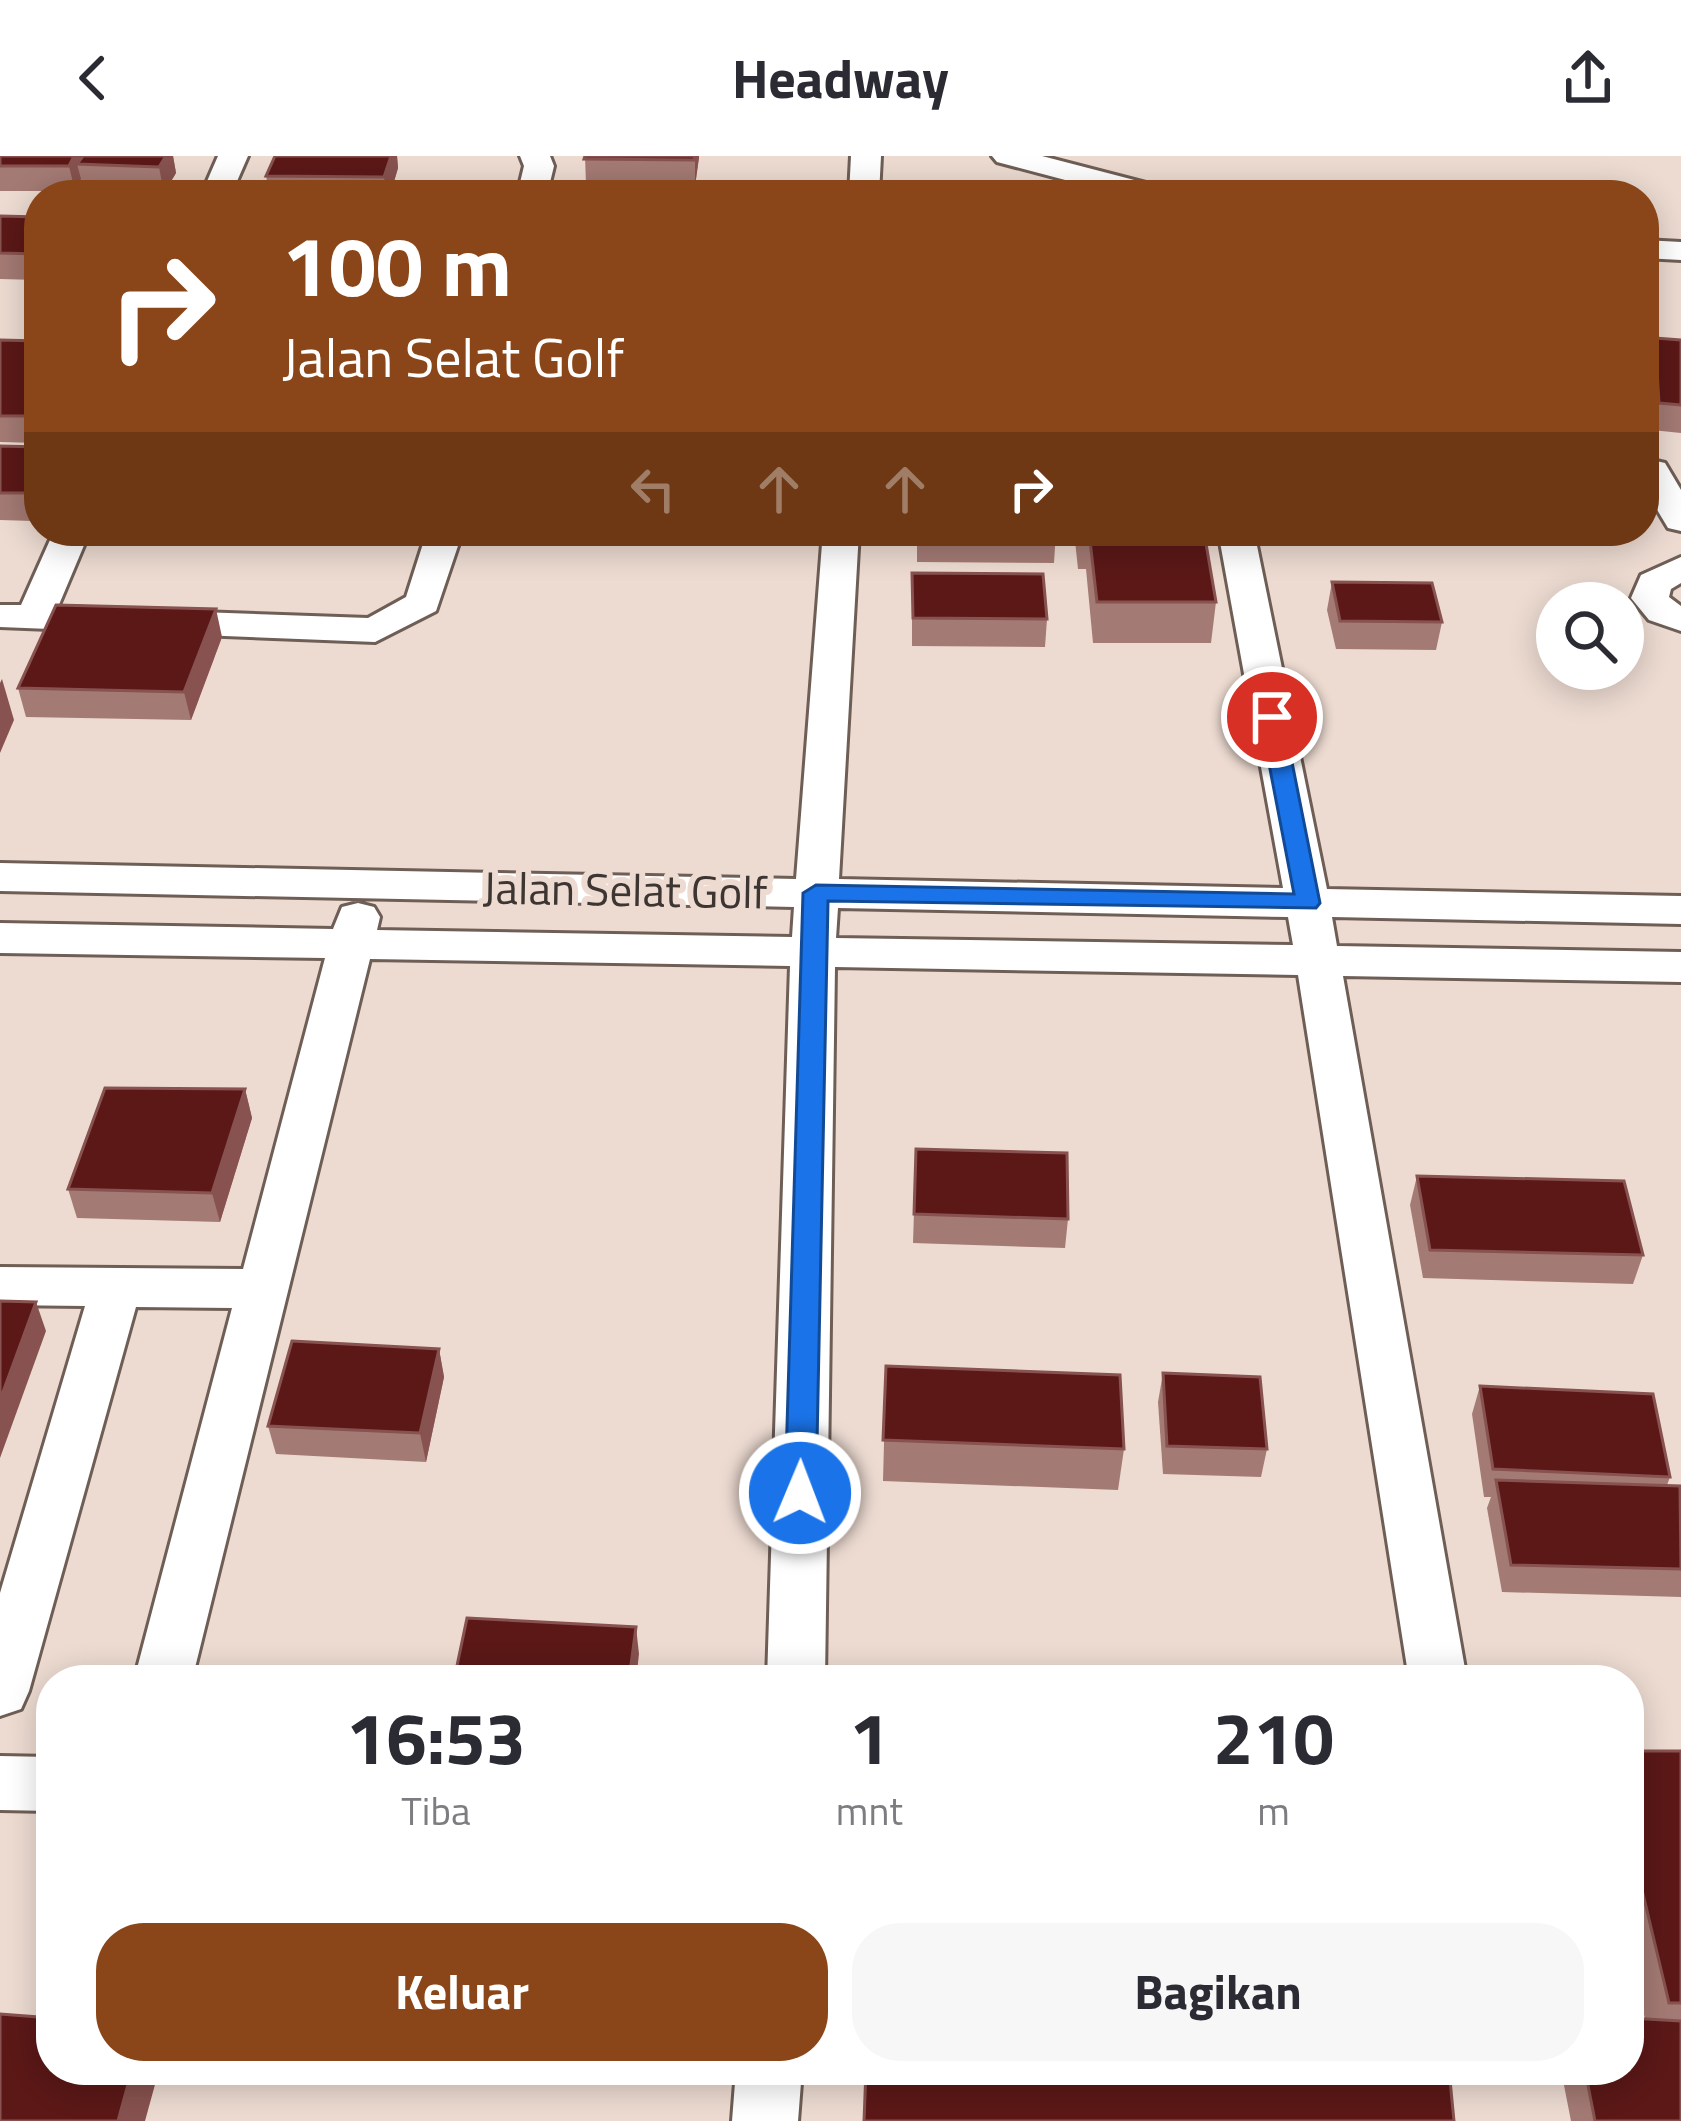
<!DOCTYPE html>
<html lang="id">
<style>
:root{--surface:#fff;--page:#f7f7f7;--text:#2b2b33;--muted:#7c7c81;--accent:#8a4619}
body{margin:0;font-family:"Titillium Web",sans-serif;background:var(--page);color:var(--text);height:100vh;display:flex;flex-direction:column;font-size:45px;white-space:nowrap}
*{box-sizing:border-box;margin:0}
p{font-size:39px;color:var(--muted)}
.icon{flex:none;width:66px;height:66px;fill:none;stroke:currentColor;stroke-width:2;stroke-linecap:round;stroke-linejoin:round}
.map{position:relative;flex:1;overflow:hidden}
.details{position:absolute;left:36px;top:1509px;width:1608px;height:420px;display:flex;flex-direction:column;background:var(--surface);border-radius:48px;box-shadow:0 6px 30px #0003}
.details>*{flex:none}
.top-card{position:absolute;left:24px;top:24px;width:1635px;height:366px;border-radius:48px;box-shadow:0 6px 30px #0003;background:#8a4619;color:#fff;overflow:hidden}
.fabs{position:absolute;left:1536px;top:426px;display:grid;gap:24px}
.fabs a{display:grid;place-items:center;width:108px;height:108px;border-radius:50%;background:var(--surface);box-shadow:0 6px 30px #0003;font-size:60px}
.pin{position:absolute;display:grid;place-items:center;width:102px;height:102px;color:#fff;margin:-51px;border:6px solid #fff;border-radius:50%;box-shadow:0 3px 12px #0007}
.me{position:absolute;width:132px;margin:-66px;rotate:1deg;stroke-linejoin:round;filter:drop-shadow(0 0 9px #0008)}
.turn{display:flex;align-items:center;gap:42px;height:252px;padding:0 60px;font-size:54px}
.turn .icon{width:156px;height:156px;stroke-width:2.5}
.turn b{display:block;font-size:84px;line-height:102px}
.lanes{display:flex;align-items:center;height:114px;padding:0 60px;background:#0003;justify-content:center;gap:60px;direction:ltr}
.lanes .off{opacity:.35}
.eta{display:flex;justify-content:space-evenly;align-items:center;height:204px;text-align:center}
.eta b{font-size:72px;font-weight:700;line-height:84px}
.action{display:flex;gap:24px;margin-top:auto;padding:24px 60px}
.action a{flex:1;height:138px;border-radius:48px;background:var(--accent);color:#fff;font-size:48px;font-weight:700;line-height:138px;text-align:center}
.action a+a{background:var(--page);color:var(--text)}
header{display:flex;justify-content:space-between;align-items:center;height:156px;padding:0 60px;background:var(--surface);font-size:54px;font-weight:700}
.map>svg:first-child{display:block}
</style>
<header><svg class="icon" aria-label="back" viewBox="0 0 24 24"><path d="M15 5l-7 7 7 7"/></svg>Headway<svg class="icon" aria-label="share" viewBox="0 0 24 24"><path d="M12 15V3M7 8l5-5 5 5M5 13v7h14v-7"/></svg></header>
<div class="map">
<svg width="1681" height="1965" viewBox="0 0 1681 1965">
<rect width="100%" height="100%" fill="#eddbd1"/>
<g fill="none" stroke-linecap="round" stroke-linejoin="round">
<defs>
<g id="minor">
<polygon points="218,0 248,0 231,39 201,39"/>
<polygon points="520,0 550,0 554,10 547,39 517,39 524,10"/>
<polygon points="851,0 881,0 879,39 849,39"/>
<polygon points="992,0 1042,0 1169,33 1173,39 1122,39 997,6"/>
<polygon points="1644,84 1681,86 1681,104 1644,102"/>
<polygon points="1652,304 1665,307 1681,334 1681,375 1668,372 1644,332 1644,306"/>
<polygon points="54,375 90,375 58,451 368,462 406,441 427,375 463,375 436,455 375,486 0,471 0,449 21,449"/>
<path d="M823,375H859L839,723L1283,732L1218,375H1254L1327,733L1681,740V768L1332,761L1337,790L1681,796V826L1343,820L1467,1524H1409L1298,819L835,811L825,1524H767L790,810L370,803L192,1524H134L232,1152L136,1151L29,1535L21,1553L0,1560V1437L85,1150L0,1149V1111L243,1113L325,802L0,797V767L333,773L342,751L358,747L374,751L380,761L377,774L792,781L794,751L0,735V707L796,723ZM838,752L1288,761L1293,789L836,782Z"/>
<polygon points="1681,401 1681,427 1671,433 1669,441 1681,450 1681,475 1649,464 1631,442 1641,419"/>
<polygon points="0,1600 51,1601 51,1655 0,1654"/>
<polygon points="736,1914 802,1914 798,1965 732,1965"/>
</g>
</defs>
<!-- minor casing -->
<use href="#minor" stroke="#6e5e56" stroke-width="6"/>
<!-- minor -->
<use href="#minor" fill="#fff" fill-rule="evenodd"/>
</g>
<!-- wall -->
<g fill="#a47a74">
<polygon points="0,0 173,0 176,17 164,37 83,34 81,23 75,35 0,35"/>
<polygon points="275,0 397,0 398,12 390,39 270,39 266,20"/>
<polygon points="585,0 699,0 695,30 586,28"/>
<polygon points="0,60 39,61 39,124 0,123"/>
<polygon points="1655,182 1681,184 1681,277 1652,274 1651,251 1644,271 1644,224 1650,238 1649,208"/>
<polygon points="0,184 39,185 39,287 0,286"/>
<polygon points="0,290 39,291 39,352 33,365 0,364"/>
<polygon points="917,375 1056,375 1054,407 917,406"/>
<polygon points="1074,375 1201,375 1216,446 1211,487 1093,487 1086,413 1078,413"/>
<polygon points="912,417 1047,463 1045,491 912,490"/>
<polygon points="1332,426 1442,466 1436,494 1336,493 1327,454"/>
<polygon points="222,481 191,564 26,561 18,532"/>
<polygon points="245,933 252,962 220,1066 77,1062 68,1033"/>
<polygon points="916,993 1068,1063 1065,1092 913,1087"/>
<polygon points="1417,1020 1643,1099 1633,1128 1423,1122 1410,1049"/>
<polygon points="439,1193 444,1221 426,1306 276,1298 268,1270"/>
<polygon points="886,1210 1124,1293 1118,1334 883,1325"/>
<polygon points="1163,1217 1267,1293 1261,1321 1163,1318 1158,1246"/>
<polygon points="1480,1230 1670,1321 1667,1329 1681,1335 1681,1441 1502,1436 1487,1352 1491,1341 1484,1341 1472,1258"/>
<polygon points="1629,1595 1681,1595 1681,1965 1571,1965 1561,1914 1629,1914 1645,1863 1629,1793"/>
</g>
<!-- shaded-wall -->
<g fill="#87524f">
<polygon points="74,0 89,0 77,8 81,23 75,35 69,10"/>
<polygon points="166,0 173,0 176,17 164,37 159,11"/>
<polygon points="391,0 397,0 398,12 390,39 387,39 384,21"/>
<polygon points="695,0 699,0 699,2 695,30"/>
<polygon points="39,310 39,352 33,365 25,337"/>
<polygon points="216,453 222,481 191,564 184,536"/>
<polygon points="2,523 14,564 0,597 0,527"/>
<polygon points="245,933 252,962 220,1066 212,1037"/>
<polygon points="36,1146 46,1175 0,1302 0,1244"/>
<polygon points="439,1193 444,1221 426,1306 420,1277"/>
<polygon points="636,1471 639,1498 636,1524 629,1524"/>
<polygon points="132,1914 159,1914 145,1965 118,1965"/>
</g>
<!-- building -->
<g fill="#5b1817" stroke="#87524f" stroke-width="3">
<polygon points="0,0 74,0 69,10 0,10"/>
<polygon points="83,0 166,0 159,11 77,8"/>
<polygon points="275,0 391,0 384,21 266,20"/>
<polygon points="585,0 695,0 694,4 584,3"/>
<polygon points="0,60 39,61 39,98 0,97"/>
<polygon points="1655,182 1681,184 1681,249 1659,247"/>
<polygon points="0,184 39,185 39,260 0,260"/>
<polygon points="1644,224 1652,244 1644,244"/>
<polygon points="0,290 39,291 39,310 25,337 0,337"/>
<polygon points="918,375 1056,375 1056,379 918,378"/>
<polygon points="1079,375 1202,375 1202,376 1089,376 1088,385 1080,385"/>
<polygon points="1089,376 1204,376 1216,446 1097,446"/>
<polygon points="912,417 1043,418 1047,463 913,462"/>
<polygon points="1332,426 1432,427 1442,466 1340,465"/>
<polygon points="56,449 216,453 184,536 18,532"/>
<polygon points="105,932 245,933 212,1037 68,1033"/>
<polygon points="916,993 1067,997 1068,1063 914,1058"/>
<polygon points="1417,1020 1624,1025 1643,1099 1430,1094"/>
<polygon points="0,1145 36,1146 0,1244"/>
<polygon points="292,1185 439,1193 420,1277 268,1270"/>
<polygon points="886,1210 1120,1219 1124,1293 883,1284"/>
<polygon points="1163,1217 1260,1221 1267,1293 1167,1290"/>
<polygon points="1480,1230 1653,1238 1670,1321 1493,1313"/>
<polygon points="1496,1324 1680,1330 1681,1413 1511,1409"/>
<polygon points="467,1462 636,1471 629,1524 454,1524"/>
<polygon points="1629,1595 1681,1595 1681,1847 1669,1847 1629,1679"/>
<polygon points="0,1858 51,1862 51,1914 132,1914 118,1965 0,1965"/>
<polygon points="1629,1862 1681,1865 1681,1965 1595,1965 1585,1914 1629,1914"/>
<polygon points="866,1914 1449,1914 1454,1965 864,1965"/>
</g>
<!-- route -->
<polygon fill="#1a73e8" stroke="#114b97" stroke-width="3" points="1272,554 1283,561 1320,747 1316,752 828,745 816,1337 811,1346 800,1350 789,1346 785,1337 803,737 816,729 1294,738 1260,561"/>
<g text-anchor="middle" stroke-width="12" stroke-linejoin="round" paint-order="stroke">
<!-- street labels -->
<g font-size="45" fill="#3c3531" stroke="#eddbd1">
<text transform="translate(625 734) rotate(1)" y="16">Jalan Selat Golf</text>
</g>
</g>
</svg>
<div class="fabs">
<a><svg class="icon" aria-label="search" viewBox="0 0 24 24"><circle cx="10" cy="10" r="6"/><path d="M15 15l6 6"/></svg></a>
</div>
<div class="pin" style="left:1272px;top:561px;background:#d93025"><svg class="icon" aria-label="arrive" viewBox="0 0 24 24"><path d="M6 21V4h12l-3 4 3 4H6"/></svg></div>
<svg class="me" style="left:800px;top:1337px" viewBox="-20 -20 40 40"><circle r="17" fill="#1a73e8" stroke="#fff" stroke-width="3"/><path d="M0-11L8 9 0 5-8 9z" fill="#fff"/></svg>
<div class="top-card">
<div class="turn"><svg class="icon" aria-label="right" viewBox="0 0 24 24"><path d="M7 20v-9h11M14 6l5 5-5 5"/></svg><div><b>100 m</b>Jalan Selat Golf</div></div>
<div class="lanes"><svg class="icon off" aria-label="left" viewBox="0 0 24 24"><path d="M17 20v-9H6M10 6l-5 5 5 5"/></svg><svg class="icon off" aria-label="ahead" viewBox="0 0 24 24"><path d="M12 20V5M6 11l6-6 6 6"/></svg><svg class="icon off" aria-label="ahead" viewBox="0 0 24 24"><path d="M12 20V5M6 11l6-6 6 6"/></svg><svg class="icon" aria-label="right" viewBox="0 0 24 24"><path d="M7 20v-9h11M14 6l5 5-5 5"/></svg></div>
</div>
<section class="details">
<div class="eta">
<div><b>16:53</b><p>Tiba</p></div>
<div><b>1</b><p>mnt</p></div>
<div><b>210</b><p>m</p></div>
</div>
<div class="action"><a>Keluar</a><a>Bagikan</a></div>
</section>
</div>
